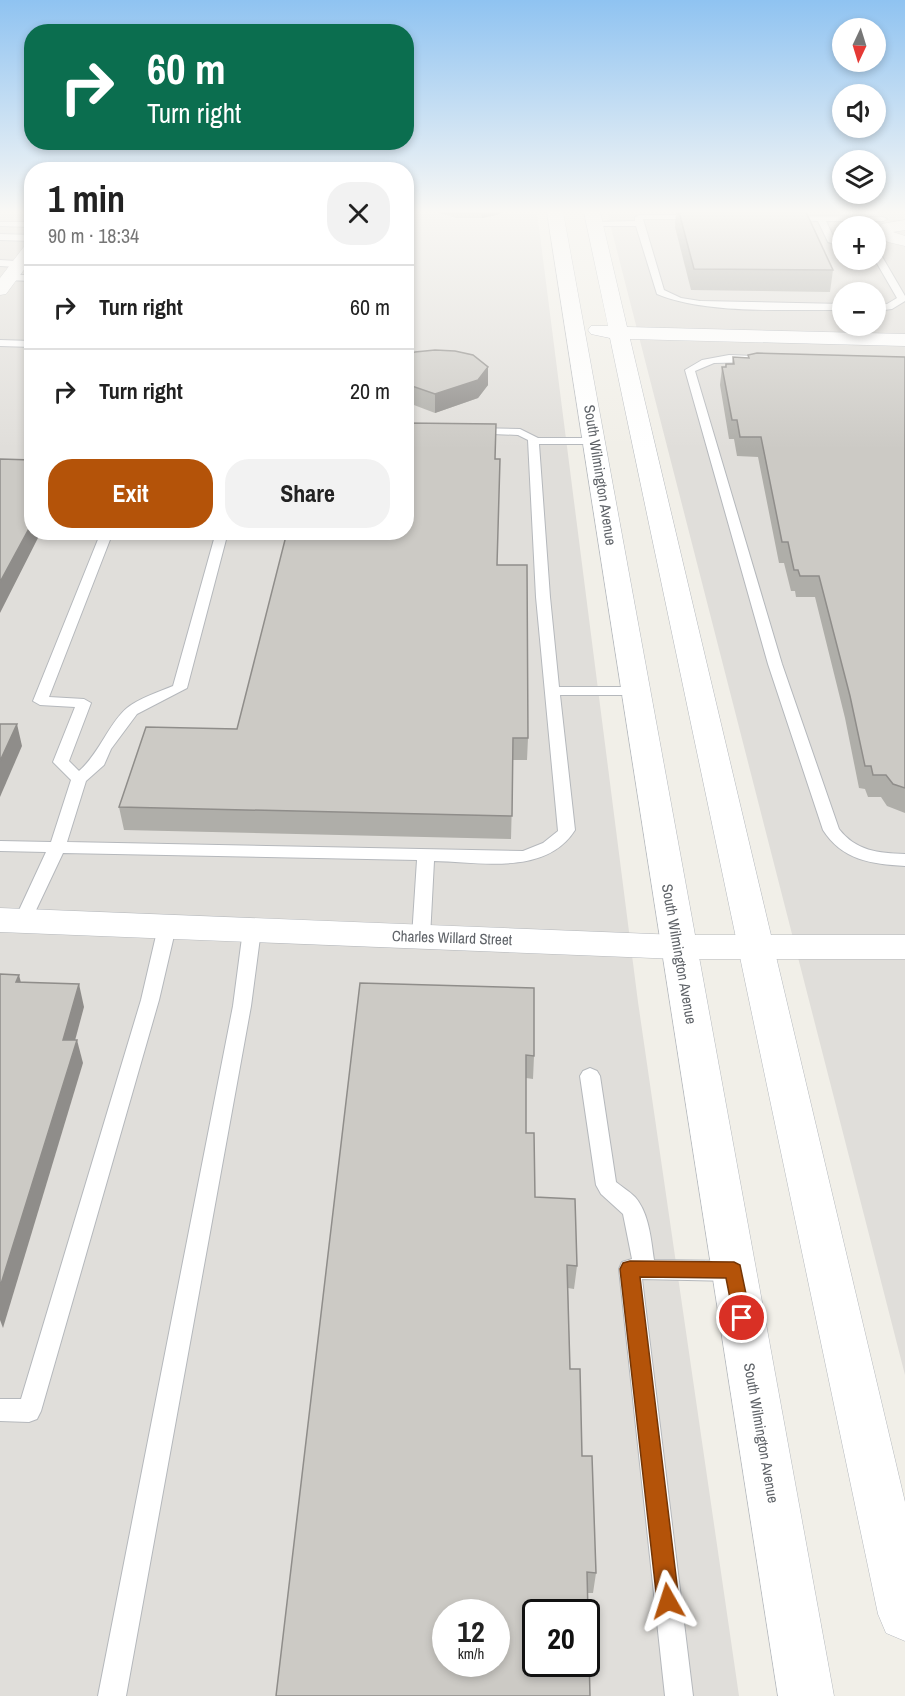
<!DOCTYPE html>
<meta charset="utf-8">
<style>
:root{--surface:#fff;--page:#f2f2f2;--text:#222;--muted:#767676;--line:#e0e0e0;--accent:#b45309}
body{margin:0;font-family:"Archivo Narrow",sans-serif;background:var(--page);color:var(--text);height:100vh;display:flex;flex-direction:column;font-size:22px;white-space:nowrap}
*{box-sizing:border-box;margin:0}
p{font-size:20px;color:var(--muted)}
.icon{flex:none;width:33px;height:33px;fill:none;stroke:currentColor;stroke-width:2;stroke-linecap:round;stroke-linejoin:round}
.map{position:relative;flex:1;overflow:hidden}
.drawer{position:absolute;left:24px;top:162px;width:390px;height:378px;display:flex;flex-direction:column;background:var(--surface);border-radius:24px;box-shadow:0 3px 9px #0003}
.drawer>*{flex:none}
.guide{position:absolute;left:24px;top:24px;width:390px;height:126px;border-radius:24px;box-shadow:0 3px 9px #0003;background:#0b6e4f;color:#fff;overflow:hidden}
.needle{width:39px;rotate:184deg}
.controls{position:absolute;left:832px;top:18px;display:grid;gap:12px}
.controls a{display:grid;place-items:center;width:54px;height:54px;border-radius:50%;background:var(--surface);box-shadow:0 3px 9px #0003;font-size:30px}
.speed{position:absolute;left:432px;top:1599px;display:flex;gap:12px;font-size:30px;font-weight:700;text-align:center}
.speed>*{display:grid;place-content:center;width:78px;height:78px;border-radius:50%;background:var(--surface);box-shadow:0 3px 9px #0003;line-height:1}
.speed small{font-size:15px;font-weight:400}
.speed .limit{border:3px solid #111;border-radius:9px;background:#fff;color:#111}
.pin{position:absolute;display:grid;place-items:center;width:51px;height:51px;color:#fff;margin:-26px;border:3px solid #fff;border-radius:50%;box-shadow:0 2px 6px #0007}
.me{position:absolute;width:66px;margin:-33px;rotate:354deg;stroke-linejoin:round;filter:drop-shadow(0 0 4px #0008)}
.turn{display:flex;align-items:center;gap:21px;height:126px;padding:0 24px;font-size:27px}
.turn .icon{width:78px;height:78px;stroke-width:2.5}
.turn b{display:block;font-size:42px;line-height:51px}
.round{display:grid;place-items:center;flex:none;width:63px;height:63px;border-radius:24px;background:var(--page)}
.overview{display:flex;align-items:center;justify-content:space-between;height:102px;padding:0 24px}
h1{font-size:36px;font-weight:700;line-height:45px}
.button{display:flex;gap:12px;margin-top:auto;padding:12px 24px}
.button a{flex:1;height:69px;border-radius:24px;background:var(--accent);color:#fff;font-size:24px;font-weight:700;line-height:69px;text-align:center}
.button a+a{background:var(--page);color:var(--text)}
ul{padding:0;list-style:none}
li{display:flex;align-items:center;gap:18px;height:84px;padding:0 24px;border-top:2px solid var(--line)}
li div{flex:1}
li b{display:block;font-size:22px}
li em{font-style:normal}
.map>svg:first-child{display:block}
</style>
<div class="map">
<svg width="905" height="1696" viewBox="0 0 905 1696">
<rect width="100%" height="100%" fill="#f1efe8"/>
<!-- industrial -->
<g fill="#e0deda" fill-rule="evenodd">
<path d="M0,212H31L32,532H406L407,212H537L638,1002L739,1696H0ZM446,1612H496V1664H446ZM536,1612H586V1664H536Z"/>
<path d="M607,212H905V1375ZM843,226H876V260H843ZM843,292H876V326H843Z"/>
</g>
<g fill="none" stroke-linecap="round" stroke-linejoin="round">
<defs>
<g id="lane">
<path d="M639,215H697L701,217L697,219H643L664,290L681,298L700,301L843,304V310C787,309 708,315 657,294L636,226H595L591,224L595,222L635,221V217Z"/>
<polygon points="786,216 883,217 887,219 883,221 826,221 834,238 843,241 843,247 828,242 818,221 783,220 783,216"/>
<polygon points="0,222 32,222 32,227 0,226"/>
<polygon points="0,234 32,235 32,241 0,240"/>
<polygon points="876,250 880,253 905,296 905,301 892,309 876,311 876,305 887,304 897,298 875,260"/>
<polygon points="0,260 32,262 32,268 0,266"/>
<polygon points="9,275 32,275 32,281 6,280 6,276"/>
<polygon points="0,340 31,341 32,347 0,346"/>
<path d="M729,355L754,356L759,359L754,362L714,363L695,371L782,664L839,829C856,851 878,853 905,854V866C871,864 842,860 823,830L768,664L685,370L702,360Z"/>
<path d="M473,428L520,429L538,438H594L600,441L594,444H539L550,597L559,687H636L643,691L636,695H560L575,830C546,876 480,862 434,861L430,937L427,941L421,943L415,941L412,937L417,860L63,853L29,925H17L14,921L46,852L0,851V841L51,842L71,780L53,762L75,707L40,705L33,701L101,532H113L49,697L84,699L91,703L69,761L79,771C99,754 109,723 127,708C139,698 159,692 173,686L216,532H228L187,688L137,714L111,749L104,765L86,781L67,842L523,851L543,843L558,831L536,597L528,440L518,435L469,433L467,431Z"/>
<polygon points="167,921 173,923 176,927 159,1000 41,1411 37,1419 29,1422 0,1421 0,1399 21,1399 141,1000 158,927 161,923"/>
<polygon points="252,924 258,926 261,930 251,1006 126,1696 98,1696 233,1006 243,930 246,926"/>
<path d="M590,1068L597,1071L600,1076L616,1182C622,1187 629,1191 635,1197C649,1213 651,1239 654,1260L733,1261L741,1264L744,1271L741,1278L733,1281L642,1279L693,1696H665L619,1269L622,1262L632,1259L623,1214L601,1194L596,1185L580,1076L583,1071Z"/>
</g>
<g id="street">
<polygon points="905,220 905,230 893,232 905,236 905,246 888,242 876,234 882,224"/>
<polygon points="32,242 32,259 6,294 0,295 0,278 26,244"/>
<polygon points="0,908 678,935 905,935 905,959 678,959 0,932"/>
</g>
<g id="secondary">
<polygon points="547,212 563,212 834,1696 778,1696"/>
<polygon points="584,212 600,212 627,327 905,334 905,346 630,339 905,1502 905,1641 886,1633 878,1614 610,338 591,334 588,330 591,326 608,326"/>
</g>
</defs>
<!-- lane casing -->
<use href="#lane" stroke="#b5b8bc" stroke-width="2"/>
<!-- street casing -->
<use href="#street" stroke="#b5b8bc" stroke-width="1"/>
<!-- secondary casing -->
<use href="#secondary" stroke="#b6babf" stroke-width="1"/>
<!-- lane -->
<use href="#lane" fill="#fff" fill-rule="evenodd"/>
<!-- street -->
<use href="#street" fill="#fff" fill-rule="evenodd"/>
<!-- secondary -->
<use href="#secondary" fill="#fff" fill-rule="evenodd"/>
</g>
<!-- wall -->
<g fill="#afaea9">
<polygon points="436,212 504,212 496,215 482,218 457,218"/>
<polygon points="676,212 806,212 833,270 830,292 691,290 675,227"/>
<polygon points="406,355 488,367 488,385 478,398 435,413 406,402"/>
<polygon points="748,355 905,357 905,813 887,806 881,797 868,797 865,789 859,788 845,718 815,597 796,597 795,591 791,591 784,563 779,563 758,457 737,456 734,439 729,439 720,385 722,367 725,367 726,364 732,364 733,357 748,358"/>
<polygon points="495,459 497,565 528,738 527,760 513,760 511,839 124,830 119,807 237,729"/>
<polygon points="360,983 534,1056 533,1079 526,1078 526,1133 535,1197 577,1266 574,1289 568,1288 570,1369 582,1456 596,1573 593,1593 587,1593"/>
</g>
<!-- shaded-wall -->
<g fill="#8f8d8a">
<polygon points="482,212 504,212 496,215 482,218"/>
<polygon points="488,367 488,385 478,398 435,413 435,394"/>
<polygon points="32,523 32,532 41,532 0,613 0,582"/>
<polygon points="17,724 22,746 0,797 0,761"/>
<polygon points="19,975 25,998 16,982"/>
<polygon points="79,984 84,1007 69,1063 63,1040"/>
<polygon points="77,1040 83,1063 3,1328 0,1320 0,1287"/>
</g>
<!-- building -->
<g fill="#cccac5" stroke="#8f8d8a" stroke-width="1.5" fill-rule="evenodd">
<polygon points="679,212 806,212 833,270 694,269"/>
<polygon points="435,350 455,351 473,355 488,367 478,380 435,394 406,384 406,355 415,352"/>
<polygon points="757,353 905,357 905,788 893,784 886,775 873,775 871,766 865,766 850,696 819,576 800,576 798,570 794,570 788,542 782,542 761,437 740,437 737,420 732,420 722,367 726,367 726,364 734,364 733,357 749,358 748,355"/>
<polygon points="406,423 496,424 495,459 500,459 497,565 527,565 528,738 513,738 512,816 119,807 146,727 237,729 287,532 406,532"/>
<polygon points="0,459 32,460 32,523 0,582"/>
<polygon points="0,724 17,724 0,761"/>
<polygon points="0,974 19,975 16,982 79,984 63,1040 77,1040 0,1287"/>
<path d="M360,983L534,988V1056L526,1055V1133H534L535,1197L575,1199L577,1266L567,1265L570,1369H580L582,1456H592L596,1573L587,1572L590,1696H276ZM446,1612H496V1664H446ZM536,1612H586V1664H536Z"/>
</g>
<!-- sky -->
<linearGradient id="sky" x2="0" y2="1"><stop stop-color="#8fc3f1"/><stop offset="0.47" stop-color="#f9f8f5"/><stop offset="1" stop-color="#f9f8f5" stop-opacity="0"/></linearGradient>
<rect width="905" height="449" fill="url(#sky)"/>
<!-- route -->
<polygon fill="#b45309" stroke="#753606" stroke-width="1.5" points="630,1261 734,1262 740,1265 751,1318 748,1324 742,1326 735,1324 726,1278 640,1277 679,1601 675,1609 668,1612 660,1609 657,1601 620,1269 623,1263"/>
<g text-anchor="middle" stroke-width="5" stroke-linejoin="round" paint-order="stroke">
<!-- street labels -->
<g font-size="15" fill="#5f6368" stroke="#fff">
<text transform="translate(600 475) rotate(81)" y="5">South Wilmington Avenue</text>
<text transform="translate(452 938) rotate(2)" y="5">Charles Willard Street</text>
<text transform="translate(679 954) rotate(80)" y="5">South Wilmington Avenue</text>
<text transform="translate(761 1433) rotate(80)" y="5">South Wilmington Avenue</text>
</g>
</g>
</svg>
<div class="controls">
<a><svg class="needle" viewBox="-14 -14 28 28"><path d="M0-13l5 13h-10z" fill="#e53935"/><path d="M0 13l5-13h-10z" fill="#767676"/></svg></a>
<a><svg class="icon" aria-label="sound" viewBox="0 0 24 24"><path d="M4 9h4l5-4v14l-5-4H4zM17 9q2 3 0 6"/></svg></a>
<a><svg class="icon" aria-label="layers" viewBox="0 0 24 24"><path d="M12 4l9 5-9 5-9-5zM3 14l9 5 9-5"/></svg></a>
<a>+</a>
<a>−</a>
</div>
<div class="speed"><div>12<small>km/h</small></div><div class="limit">20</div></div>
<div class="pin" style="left:742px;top:1318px;background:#d93025"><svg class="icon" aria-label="arrive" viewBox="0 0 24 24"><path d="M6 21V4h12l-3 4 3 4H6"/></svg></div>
<svg class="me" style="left:668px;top:1601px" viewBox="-20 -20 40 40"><path d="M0-17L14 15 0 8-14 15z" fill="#b45309" stroke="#fff" stroke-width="4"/></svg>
<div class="guide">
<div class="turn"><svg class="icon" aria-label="right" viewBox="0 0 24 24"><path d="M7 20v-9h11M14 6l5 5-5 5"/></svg><div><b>60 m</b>Turn right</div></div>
</div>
<section class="drawer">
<div class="overview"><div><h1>1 min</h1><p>90 m · 18:34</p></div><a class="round"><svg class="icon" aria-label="close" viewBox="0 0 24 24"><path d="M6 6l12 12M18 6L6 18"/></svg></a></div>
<ul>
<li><svg class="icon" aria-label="right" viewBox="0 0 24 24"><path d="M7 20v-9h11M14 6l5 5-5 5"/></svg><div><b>Turn right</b></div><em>60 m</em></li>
<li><svg class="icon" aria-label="right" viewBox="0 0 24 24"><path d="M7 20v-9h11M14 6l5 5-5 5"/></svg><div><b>Turn right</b></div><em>20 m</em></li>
</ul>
<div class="button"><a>Exit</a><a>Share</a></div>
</section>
</div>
